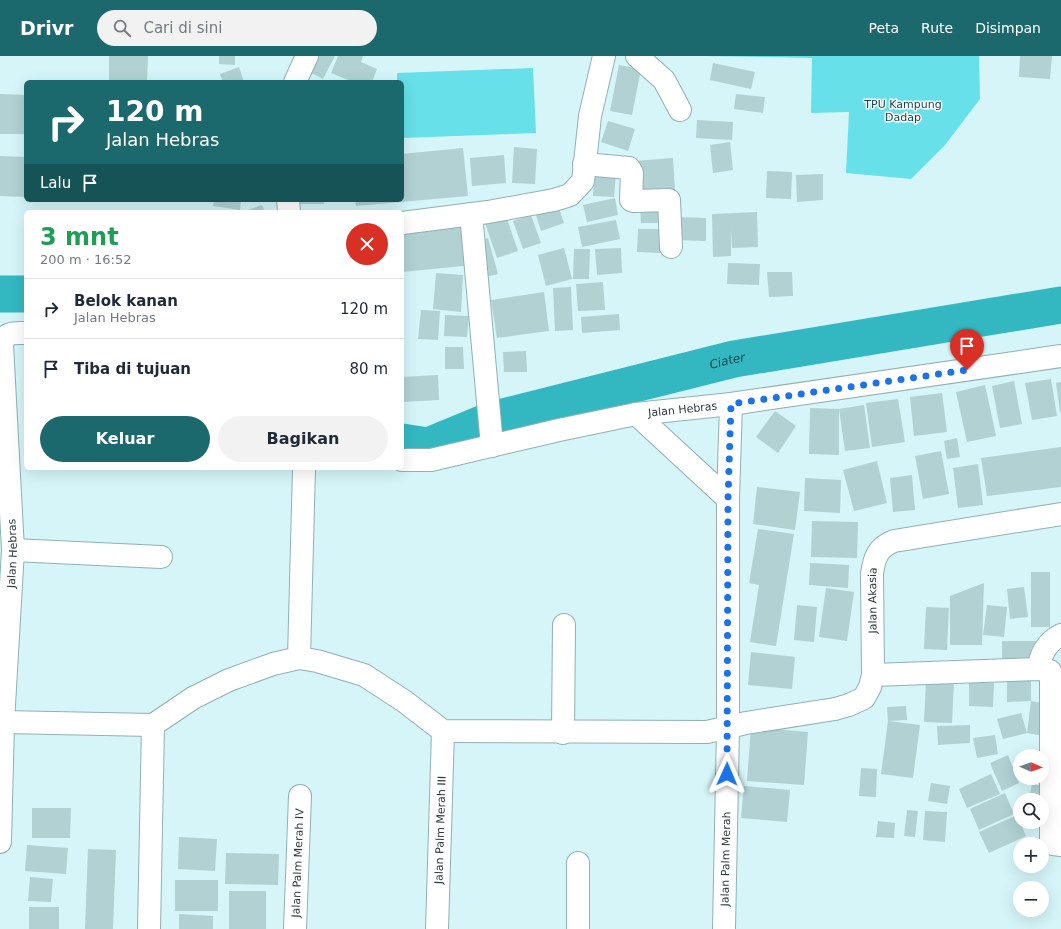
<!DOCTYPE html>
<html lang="id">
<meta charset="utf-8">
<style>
:root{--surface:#fff;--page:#f2f2f3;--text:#1f2937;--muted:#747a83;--line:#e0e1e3;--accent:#1b686d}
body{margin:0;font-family:"DejaVu Sans",sans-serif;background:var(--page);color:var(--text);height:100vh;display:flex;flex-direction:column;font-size:15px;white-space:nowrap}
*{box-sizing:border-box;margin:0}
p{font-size:13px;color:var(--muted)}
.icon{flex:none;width:22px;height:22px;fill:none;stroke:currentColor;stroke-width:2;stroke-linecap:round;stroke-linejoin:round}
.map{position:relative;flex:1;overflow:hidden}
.details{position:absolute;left:24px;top:154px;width:380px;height:260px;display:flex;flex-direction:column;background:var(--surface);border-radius:6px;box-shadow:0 4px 16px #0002}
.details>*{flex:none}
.hud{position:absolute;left:24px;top:24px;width:380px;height:122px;border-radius:6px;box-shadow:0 4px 16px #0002;background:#1b686d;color:#fff;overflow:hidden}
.needle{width:26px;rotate:92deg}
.fabs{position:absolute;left:1013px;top:693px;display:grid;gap:8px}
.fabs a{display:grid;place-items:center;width:36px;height:36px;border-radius:50%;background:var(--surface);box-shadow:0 4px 16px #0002;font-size:20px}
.pin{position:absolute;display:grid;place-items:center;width:34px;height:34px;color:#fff;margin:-41px -17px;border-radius:50% 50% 50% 0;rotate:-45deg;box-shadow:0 0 4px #0007}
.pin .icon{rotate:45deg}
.me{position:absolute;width:44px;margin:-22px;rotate:1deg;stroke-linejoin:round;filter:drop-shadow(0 0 3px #0008)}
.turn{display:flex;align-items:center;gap:14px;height:84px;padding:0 16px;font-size:18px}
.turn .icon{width:52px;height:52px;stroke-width:2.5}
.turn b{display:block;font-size:28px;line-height:34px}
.then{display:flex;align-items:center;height:38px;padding:0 16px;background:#0003;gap:8px;font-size:15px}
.round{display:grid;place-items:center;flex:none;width:42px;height:42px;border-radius:21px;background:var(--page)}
.overview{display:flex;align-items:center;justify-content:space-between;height:68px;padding:0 16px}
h1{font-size:24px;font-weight:800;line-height:30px;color:#1e9e55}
.primary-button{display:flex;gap:8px;margin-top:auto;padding:8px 16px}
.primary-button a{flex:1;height:46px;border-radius:24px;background:var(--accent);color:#fff;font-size:16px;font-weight:800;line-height:46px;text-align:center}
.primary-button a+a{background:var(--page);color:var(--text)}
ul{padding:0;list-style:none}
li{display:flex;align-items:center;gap:12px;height:60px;padding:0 16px;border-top:1px solid var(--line)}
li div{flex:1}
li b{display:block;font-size:15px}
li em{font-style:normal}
header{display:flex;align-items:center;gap:24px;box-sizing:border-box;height:56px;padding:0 20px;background:var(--accent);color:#fff}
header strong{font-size:19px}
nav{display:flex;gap:22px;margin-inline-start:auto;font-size:14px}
.search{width:280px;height:36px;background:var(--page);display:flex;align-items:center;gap:10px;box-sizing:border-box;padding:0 14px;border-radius:22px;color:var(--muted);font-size:15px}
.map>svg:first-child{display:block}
</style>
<header>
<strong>Drivr</strong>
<div class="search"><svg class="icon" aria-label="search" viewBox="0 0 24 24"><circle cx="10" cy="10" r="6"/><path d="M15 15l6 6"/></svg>Cari di sini</div>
<nav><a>Peta</a><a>Rute</a><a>Disimpan</a></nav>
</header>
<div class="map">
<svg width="1061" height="873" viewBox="0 0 1061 873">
<rect width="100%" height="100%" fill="#d5f5f8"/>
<!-- green -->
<g fill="#67e0e9">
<polygon points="703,0 979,0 980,43 945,89 911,123 846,117 849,56 811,57 812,2"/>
<polygon points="533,12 536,77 402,82 402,26 397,26 397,17"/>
</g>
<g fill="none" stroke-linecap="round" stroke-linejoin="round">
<!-- river -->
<g stroke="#33b8c2" stroke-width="37">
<polyline points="0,238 26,238"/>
<path id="s1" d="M402,386L428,390L491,364L734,303L1061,249"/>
</g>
</g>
<!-- building -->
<g fill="#b1d1d3">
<polygon points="109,0 148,0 147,26 109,26"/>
<polygon points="219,0 235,0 235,9 219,8"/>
<polygon points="312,0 335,0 323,23 305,14"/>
<polygon points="338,0 363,0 361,6 377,13 372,26 353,26 331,17"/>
<polygon points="1020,0 1052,0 1050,23 1019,21"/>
<polygon points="713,7 755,16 751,33 710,24"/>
<polygon points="619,9 641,13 632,59 610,55"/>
<polygon points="239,11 244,26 223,26 220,18"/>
<polygon points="0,38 26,39 26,78 0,78"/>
<polygon points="736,38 765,41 763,57 734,53"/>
<polygon points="697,64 733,66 732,84 696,82"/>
<polygon points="608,65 635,73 628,95 601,86"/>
<polygon points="730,86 733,114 713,117 710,89"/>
<polygon points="514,91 537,93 535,128 512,127"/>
<polygon points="463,92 468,140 356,150 355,144 402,144 402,98"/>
<polygon points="504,99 506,127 472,130 470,102"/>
<polygon points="0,100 26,101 26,141 0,140"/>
<polygon points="673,102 675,134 637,136 635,105"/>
<polygon points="767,115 792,116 791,143 766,142"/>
<polygon points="594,117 616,118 614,141 593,140"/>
<polygon points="823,118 823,144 797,146 796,119"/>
<polygon points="615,142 618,159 587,166 583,149"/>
<polygon points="214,144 241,144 240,154 213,150"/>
<rect x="299" y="144" width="25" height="4"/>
<polygon points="557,147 564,167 541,175 535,156"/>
<polygon points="262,149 265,156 242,156"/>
<polygon points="640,150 666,150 667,167 641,167"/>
<polygon points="757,156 758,191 732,192 731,173 731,200 713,201 712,158"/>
<polygon points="531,159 541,187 523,193 513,165"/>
<polygon points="506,160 518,195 497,202 485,167"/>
<polygon points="677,161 706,162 706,185 677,184"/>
<polygon points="616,164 620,183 582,191 578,171"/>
<polygon points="469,165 473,209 402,216 402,172"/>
<polygon points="638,173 661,173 660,197 637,196"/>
<polygon points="488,182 498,218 486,221 475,186"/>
<polygon points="564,192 572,223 546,230 538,199"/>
<polygon points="621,192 622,217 597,219 595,193"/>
<polygon points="574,193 590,193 589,223 573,223"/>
<polygon points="728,207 760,208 759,229 727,228"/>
<polygon points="767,216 792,216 793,240 769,241"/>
<polygon points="436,217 463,219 461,256 433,253"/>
<polygon points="603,226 605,254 578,255 576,228"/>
<polygon points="571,231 573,274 555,275 553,232"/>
<polygon points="544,236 549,275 497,282 491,244"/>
<polygon points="421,254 440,255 438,284 418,283"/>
<polygon points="619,258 620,274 582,277 581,261"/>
<polygon points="445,259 469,260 467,281 444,280"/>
<polygon points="445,291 463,291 464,313 445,313"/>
<polygon points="526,295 527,316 504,316 503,296"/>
<polygon points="438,319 439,344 402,346 402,321"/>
<polygon points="1051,323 1057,360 1032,364 1025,327"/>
<polygon points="1014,325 1022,368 1000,372 992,330"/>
<polygon points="1061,326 1061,356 1060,356 1056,327"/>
<polygon points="985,329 996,380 967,386 956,336"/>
<polygon points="942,337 947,376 914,380 910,341"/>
<polygon points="898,343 905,386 872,391 866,347"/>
<polygon points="864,349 870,392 845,395 839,353"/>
<polygon points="810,352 839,353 839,399 809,398"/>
<polygon points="775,355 796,370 778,397 756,381"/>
<polygon points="957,382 960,401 947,403 944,385"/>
<polygon points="1061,391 1061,431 987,440 981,402"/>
<polygon points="941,395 949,438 923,443 915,400"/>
<polygon points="877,405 887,447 854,455 843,414"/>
<polygon points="978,408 983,449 958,452 953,412"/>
<polygon points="912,419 915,454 893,456 890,422"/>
<polygon points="805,422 841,424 840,457 804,455"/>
<polygon points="757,431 800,436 795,474 753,468"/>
<polygon points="812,465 858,466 857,502 811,501"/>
<polygon points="758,473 794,478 776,590 750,586 759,529 749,527"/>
<polygon points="810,507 849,509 848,532 809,529"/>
<rect x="1031" y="516" width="19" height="55"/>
<polygon points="984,527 982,589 950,589 950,540"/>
<polygon points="1024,531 1028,561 1010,563 1007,533"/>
<polygon points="826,532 854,536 847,585 819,581"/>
<polygon points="797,549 817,551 814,586 794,584"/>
<polygon points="987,549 1007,551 1004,581 983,579"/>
<polygon points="926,551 949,552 947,594 924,593"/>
<polygon points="1002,585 1039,585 1038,608 1002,607"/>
<polygon points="751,596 795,601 792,633 748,629"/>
<polygon points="1007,622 1031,622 1031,645 1048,648 1044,680 1027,677 1003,683 997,663 1021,657 1027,677 1031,645 1007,646"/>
<polygon points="926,624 954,625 952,667 924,666"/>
<polygon points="969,626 994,627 993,651 969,650"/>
<polygon points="906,650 907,664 888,665 920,669 913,722 881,718 888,665 887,651"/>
<polygon points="970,669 970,687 938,689 937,670"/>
<polygon points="751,671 808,676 804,729 747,725"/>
<polygon points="995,679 998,698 977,702 973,682"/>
<polygon points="1008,699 1019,727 1002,735 990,707"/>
<polygon points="861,712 877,713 876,741 859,740"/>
<polygon points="991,718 1000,738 967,752 959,733"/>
<polygon points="931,727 950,730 947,748 928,745"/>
<polygon points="1032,728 1048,731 1042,744 1029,744"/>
<polygon points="744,730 790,734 787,766 741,762"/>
<polygon points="1005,737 1014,758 979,774 970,753"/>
<polygon points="32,752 71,752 70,782 32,782"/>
<polygon points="907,754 918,755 915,781 904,780"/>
<polygon points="925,755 947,756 945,786 923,784"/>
<polygon points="1017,759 1026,780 989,797 979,776"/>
<polygon points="878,765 895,767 894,782 876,781"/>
<polygon points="1023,766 1042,766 1041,770"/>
<polygon points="179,781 217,783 215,815 178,813"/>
<polygon points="27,789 68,792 66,818 25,815"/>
<polygon points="88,793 116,794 113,873 85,873"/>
<polygon points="226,797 279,798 278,829 225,828"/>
<polygon points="30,821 53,823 51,846 28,845"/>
<rect x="175" y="824" width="43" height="31"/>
<rect x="229" y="835" width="37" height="38"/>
<rect x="29" y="851" width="30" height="22"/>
<polygon points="179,858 213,860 213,873 179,873"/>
</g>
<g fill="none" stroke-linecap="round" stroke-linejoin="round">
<defs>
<g id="minor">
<polyline points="637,0 664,24 680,54"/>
<polyline points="295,26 307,0"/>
<polyline points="584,108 629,112 632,117 631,144 634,145 669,144 671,191"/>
<polyline points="288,144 289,156"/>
<polyline points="471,158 492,390"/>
<polyline points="402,167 488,156 554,144 570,139 583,125 590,60 604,0"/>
<polyline points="636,358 728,443"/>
<path id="s2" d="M402,404H431L559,374L636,358L731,348L1061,300"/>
<polyline points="13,494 161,501"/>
<polyline points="299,602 304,412"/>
<path d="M1038,613C1041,597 1047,586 1061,579"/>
<polyline points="873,619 1038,613 1050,615 1051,618 1051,786 1053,788 1061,789"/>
<path id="s3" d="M3,666L153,669L193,642L229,624L273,608L299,602L317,605L364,619L404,645L443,675L707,676L746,667L835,653L849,649L864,642L870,631L873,619L872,518C874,502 878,491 894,485L1061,458"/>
<polyline points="563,677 564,569"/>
<path id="s4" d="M0,786L3,666L13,494L2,288C6,275 15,277 26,277"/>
<polyline points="149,873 153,669"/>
<path id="s5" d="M295,873L300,740"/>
<path id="s6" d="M437,873L443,675"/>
<polyline points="578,873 578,807"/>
<path id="s7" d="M724,873L728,672V443L731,348"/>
</g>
</defs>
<!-- minor casing -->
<use href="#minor" stroke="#91b0b2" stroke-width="24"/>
<!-- minor -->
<use href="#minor" stroke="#fff" stroke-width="22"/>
</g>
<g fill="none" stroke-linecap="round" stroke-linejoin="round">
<!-- route -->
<polyline stroke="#1a73e8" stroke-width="7" stroke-dasharray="0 12.6" points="727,718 728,443 731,348 967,314"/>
</g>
<g text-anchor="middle" stroke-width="3" stroke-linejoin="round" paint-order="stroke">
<!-- park labels -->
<g font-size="11" fill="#124a4e" stroke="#fff">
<text x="903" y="52">TPU Kampung<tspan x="903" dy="13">Dadap</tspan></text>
</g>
<!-- street labels -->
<g font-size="11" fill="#2f3b3c" stroke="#fff">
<text dy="4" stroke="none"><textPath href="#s2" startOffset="286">Jalan Hebras</textPath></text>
<text dy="4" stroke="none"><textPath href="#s4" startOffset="289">Jalan Hebras</textPath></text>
<text dy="4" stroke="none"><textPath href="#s3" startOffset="1001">Jalan Akasia</textPath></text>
<text dy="4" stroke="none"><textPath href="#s6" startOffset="99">Jalan Palm Merah III</textPath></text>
<text dy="4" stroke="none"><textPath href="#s7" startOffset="70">Jalan Palm Merah</textPath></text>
<text dy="4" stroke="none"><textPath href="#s5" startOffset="66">Jalan Palm Merah IV</textPath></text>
</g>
<!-- water labels -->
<g font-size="12" font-style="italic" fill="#0b4549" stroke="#fff">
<text dy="4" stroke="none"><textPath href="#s1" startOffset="338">Ciater</textPath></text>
</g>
</g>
</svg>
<div class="fabs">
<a><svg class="needle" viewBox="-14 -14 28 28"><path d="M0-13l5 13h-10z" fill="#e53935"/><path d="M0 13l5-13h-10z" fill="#747a83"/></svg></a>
<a><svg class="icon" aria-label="search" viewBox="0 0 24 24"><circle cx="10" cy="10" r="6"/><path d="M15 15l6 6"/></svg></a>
<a>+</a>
<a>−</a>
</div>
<div class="pin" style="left:967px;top:314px;background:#d93025"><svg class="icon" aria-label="arrive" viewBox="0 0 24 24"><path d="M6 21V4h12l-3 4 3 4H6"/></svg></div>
<svg class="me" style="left:727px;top:718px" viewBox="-20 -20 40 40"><path d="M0-17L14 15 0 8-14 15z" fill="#1a73e8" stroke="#fff" stroke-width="4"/></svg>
<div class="hud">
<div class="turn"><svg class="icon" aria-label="right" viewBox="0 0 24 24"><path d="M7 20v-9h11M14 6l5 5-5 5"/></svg><div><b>120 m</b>Jalan Hebras</div></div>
<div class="then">Lalu<svg class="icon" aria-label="arrive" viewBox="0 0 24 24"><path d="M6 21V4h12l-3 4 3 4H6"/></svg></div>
</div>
<section class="details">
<div class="overview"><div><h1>3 mnt</h1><p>200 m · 16:52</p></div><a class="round" style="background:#d93025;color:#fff"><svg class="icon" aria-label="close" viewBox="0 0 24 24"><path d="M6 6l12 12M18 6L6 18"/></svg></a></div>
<ul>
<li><svg class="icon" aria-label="right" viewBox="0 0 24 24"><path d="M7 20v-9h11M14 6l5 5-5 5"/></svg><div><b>Belok kanan</b><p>Jalan Hebras</p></div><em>120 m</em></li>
<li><svg class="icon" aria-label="arrive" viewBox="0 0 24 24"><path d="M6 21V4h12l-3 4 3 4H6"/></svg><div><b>Tiba di tujuan</b></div><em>80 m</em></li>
</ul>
<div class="primary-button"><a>Keluar</a><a>Bagikan</a></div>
</section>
</div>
